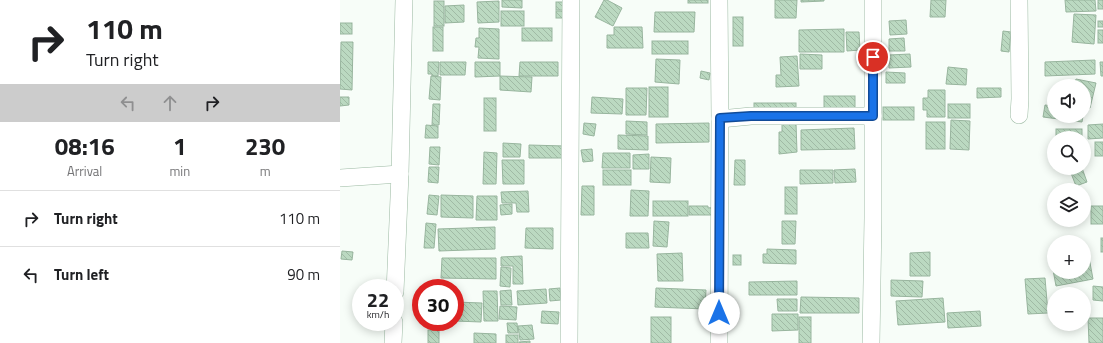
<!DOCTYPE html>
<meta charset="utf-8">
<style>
:root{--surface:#fff;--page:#f6f6f6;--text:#202124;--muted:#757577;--line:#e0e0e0}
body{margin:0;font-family:"Titillium Web",sans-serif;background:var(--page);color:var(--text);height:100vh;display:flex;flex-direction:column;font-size:15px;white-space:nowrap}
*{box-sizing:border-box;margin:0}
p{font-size:13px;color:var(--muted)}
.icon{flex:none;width:22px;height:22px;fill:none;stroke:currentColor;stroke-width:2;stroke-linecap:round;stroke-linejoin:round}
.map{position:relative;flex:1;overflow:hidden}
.sheet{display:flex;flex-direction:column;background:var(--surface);width:340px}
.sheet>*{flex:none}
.top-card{background:#fff;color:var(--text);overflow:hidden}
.buttons{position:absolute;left:707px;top:79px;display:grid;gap:8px}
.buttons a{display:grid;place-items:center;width:44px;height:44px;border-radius:50%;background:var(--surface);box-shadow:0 2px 10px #0003;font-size:20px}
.speed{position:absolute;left:12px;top:279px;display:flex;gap:8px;font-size:20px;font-weight:700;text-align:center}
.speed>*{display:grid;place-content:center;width:52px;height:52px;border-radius:50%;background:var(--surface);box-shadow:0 2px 10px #0003;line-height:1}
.speed small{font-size:10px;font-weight:400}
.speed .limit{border:6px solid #d22;background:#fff;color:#111}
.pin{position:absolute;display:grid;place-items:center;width:34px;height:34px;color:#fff;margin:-17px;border:2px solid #fff;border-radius:50%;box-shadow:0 1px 4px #0007}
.me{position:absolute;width:44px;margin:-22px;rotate:0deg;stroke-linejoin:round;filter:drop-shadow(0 0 3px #0008)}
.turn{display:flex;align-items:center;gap:14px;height:84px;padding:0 20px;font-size:18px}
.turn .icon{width:52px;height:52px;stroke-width:2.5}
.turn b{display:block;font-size:28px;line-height:34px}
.lanes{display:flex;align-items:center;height:38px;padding:0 20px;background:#0003;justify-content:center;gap:20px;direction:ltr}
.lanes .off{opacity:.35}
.eta{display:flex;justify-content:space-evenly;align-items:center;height:68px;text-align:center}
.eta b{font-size:24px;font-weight:700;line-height:28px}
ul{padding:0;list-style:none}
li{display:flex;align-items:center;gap:12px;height:56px;padding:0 20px;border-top:1px solid var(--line)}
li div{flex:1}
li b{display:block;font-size:15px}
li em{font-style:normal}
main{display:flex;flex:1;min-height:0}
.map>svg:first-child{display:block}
</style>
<main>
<section class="sheet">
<div class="top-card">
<div class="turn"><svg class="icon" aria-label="right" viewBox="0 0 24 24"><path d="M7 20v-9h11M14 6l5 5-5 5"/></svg><div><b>110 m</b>Turn right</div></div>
<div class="lanes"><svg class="icon off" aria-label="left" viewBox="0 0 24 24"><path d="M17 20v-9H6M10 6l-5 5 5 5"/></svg><svg class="icon off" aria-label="ahead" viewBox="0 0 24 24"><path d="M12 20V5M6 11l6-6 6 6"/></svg><svg class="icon" aria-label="right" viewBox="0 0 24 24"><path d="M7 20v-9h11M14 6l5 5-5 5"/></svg></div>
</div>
<div class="eta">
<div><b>08:16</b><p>Arrival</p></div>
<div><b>1</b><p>min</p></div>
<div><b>230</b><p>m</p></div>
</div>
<ul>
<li><svg class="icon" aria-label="right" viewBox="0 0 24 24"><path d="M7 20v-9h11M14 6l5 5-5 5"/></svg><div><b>Turn right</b></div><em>110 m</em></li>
<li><svg class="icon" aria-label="left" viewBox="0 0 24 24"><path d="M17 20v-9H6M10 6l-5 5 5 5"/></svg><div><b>Turn left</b></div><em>90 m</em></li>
</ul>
</section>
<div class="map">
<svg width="763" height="343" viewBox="0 0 763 343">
<defs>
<pattern id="building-back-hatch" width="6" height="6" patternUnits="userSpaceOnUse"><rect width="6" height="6" fill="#bbd9c1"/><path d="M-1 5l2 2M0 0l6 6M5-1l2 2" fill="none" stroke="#a0baa5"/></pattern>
</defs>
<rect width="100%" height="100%" fill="#f7fdf8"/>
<!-- building -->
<g fill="url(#building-back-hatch)" stroke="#98b59e">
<polygon points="162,0 182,0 182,8 162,7"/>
<polygon points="264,0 267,0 282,8 273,26 255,17"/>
<rect x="348" y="0" width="20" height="3"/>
<polygon points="435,0 457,0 456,18 435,18"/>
<polygon points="461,0 484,0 484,1 461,2"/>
<polygon points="591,0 606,0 605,17 590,17"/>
<polygon points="725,0 755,0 756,11 726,12"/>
<rect x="758" y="0" width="5" height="9"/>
<rect x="94" y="1" width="10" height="25"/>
<polygon points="159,1 159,22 138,23 137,2"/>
<rect x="216" y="2" width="11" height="8"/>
<polygon points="124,5 124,22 105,23 105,6"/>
<rect x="161" y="11" width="23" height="15"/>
<rect x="216" y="11" width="10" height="7"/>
<polygon points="315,12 355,12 354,32 314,32"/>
<polygon points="734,14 756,15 754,44 732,42"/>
<rect x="393" y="17" width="10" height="29"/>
<polygon points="566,20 567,34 550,35 549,21"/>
<rect x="758" y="21" width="5" height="6"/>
<rect x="0" y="23" width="12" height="11"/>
<rect x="93" y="27" width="10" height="24"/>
<polygon points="274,27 302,27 303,48 267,48 267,35 274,35"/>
<polygon points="139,28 159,29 159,59 138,58 139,47 135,47 136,38 139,38"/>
<rect x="182" y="28" width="30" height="13"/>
<polygon points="504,29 504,52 459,52 459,30"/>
<rect x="758" y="30" width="5" height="13"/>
<polygon points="663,31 671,32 669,52 661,51"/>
<polygon points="506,32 519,32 520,50 507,51"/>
<polygon points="564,38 565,51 549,51 549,39"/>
<rect x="312" y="41" width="36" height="13"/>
<polygon points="1,42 13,42 12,90 0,89"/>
<polygon points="460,54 482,55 482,69 460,69"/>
<polygon points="570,54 571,67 549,68 549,55"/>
<polygon points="457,56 459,86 436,87 436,75 441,75 440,57"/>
<polygon points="316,59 340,60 339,84 315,82"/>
<polygon points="755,60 755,74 705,76 705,62"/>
<polygon points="88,62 99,62 98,76 92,76 92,74 88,74"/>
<polygon points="100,62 126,62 125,75 100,75"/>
<polygon points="135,62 160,62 160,76 135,77"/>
<polygon points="180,62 218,62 218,76 179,76"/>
<polygon points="760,62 763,62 763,76 761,76"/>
<polygon points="608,67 627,69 626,85 606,84"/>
<polygon points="361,71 370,73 369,80 360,78"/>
<polygon points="546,72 565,73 565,83 546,83"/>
<polygon points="91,76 101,77 100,100 89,99"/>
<polygon points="160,76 192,77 191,92 160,90"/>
<polygon points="736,79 756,83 750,108 744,107 744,86 734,86"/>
<rect x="309" y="87" width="19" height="30"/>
<polygon points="286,88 307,88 306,115 286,115"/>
<polygon points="637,88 661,88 661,97 637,98"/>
<polygon points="588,90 605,90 605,117 587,117 587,110 583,110 583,98 588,98"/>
<rect x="484" y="96" width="31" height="16"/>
<polygon points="0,97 9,97 9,105 0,106"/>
<polygon points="252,97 283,99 282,114 251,113"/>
<rect x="144" y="98" width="12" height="33"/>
<rect x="414" y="103" width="42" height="12"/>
<polygon points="93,104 100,104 99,125 92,125"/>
<rect x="608" y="104" width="22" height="14"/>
<polygon points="705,105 714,106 714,116 743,116 742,122 703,117"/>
<rect x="543" y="107" width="31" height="13"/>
<polygon points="611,120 630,121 629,150 610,149"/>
<polygon points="286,121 307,122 307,135 286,134"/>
<rect x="586" y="122" width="19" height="27"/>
<polygon points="244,123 256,124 254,136 243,134"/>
<polygon points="369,123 369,142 316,143 316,124"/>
<polygon points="456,123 457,152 439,154 439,132 442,132 442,124"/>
<polygon points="763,124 763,138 748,139 748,125"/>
<polygon points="86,125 98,126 98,138 85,138"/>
<polygon points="514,128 515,149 461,150 461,130"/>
<rect x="716" y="129" width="26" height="9"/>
<polygon points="278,135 308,136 308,150 278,149"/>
<rect x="755" y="142" width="8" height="14"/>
<polygon points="163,143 181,144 180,157 163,157"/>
<polygon points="189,145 225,146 225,158 189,158"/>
<polygon points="90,147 100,147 99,165 89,164"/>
<polygon points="252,149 253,161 243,162 241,150"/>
<polygon points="144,152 157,153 156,184 143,184"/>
<polygon points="263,153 290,153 290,168 262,168"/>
<polygon points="309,154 309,169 293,169 293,155"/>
<polygon points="311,157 331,158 330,183 310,182"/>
<polygon points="162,160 184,160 184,184 163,184"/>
<polygon points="395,160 405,160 405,185 394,185"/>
<polygon points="89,167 99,167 98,183 88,182"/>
<polygon points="729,168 742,168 747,182 736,186"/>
<polygon points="515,169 516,182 495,183 494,170"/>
<rect x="263" y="170" width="28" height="15"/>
<polygon points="460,170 493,170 493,183 460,184"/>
<polygon points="242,186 254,186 254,215 241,215"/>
<rect x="445" y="187" width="12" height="27"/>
<polygon points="291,190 309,191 308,216 290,216"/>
<polygon points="188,191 189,212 177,212 176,203 162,203 161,192"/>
<polygon points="89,195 99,196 97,215 87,214"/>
<polygon points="101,195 133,196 133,218 101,217"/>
<polygon points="137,196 157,196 157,220 136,220"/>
<rect x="313" y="201" width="35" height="15"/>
<polygon points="172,204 172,214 161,215 160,205"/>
<polygon points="349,206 368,206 368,208 376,207 376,215 349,215"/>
<rect x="751" y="206" width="12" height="18"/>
<polygon points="314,221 329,222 327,247 313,246"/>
<polygon points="442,221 456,221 455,244 442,244"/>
<polygon points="86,223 96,224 94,248 84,248"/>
<polygon points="155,227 155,249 99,251 98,229"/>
<polygon points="186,228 213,228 213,249 185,248"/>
<polygon points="286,233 308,233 309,248 286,248"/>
<rect x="761" y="238" width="2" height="14"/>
<polygon points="427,249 456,250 456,264 423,263 423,254 427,254"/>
<polygon points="2,251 13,252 12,260 1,259"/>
<polygon points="590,252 590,276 570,276 570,253"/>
<polygon points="748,252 753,279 716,286 711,259 714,259 714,272 744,272 744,253"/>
<polygon points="342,253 343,281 318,281 317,254"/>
<rect x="393" y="255" width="8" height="10"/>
<polygon points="182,256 183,284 173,284 173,266 161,266 161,257"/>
<polygon points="102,258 156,258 156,279 101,278"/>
<polygon points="161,267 171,268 170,287 160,286"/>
<polygon points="705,278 708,313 688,314 685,279"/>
<polygon points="551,280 583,281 582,297 551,296"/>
<polygon points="457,281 457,295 409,295 409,282"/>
<polygon points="753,286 763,287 763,301 753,300"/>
<polygon points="220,288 221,300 210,301 209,289"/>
<polygon points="316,288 366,290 365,309 315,307"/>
<polygon points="206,289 207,303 178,305 177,291"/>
<polygon points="171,290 172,305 161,305 160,291"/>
<polygon points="143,291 157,291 158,321 144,321"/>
<polygon points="461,297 519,298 519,313 460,313"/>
<polygon points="603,298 605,322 558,325 556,301"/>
<polygon points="437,299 457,299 457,311 438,311"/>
<polygon points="115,302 142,303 141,322 115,321"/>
<polygon points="160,306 177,307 176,320 159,319"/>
<polygon points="202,311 219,312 218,324 201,323"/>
<polygon points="640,311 641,326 608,328 607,313"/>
<polygon points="432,314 458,314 458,330 432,331"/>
<rect x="311" y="317" width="20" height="26"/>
<rect x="459" y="317" width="12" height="26"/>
<polygon points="748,318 763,318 763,343 749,343"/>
<polygon points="167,323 177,323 178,333 168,333"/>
<polygon points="192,325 194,339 180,340 178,326"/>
<rect x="88" y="330" width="11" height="13"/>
<polygon points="134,333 156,334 156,343 134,343"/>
<rect x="166" y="335" width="12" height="8"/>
<polygon points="190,341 190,343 179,343 179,342"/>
</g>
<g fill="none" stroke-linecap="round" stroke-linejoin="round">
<defs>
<g id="minor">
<polyline points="379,0 380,119 411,116 533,116"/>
<polyline points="679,115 680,99 679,0"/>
<polyline points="0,178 60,174"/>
<polyline points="55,292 60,174 64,0"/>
<polyline points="53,343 54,322"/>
<polyline points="229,343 231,0"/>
<polyline points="379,343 380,119"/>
<polyline points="531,343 533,218 533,0"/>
</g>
</defs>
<!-- minor casing -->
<use href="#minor" stroke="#9bb9a2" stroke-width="18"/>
<!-- minor -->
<use href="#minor" stroke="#fff" stroke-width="17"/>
</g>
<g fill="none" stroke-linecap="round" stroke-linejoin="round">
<defs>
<polyline id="route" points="379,313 380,118 411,116 533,116 533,57"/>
</defs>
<!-- route casing -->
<use href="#route" stroke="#114b97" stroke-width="10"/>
<!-- route -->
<use href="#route" stroke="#1a73e8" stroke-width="7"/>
</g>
</svg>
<div class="buttons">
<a><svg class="icon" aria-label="sound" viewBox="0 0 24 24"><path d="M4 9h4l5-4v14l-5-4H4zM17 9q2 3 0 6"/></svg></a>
<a><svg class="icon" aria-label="search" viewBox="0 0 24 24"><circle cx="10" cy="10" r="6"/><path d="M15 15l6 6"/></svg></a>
<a><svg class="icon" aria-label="layers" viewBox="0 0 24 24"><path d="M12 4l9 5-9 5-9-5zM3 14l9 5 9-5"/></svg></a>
<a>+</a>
<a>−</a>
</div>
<div class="speed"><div>22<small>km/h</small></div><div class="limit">30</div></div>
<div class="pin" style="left:533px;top:57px;background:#d93025"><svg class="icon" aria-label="arrive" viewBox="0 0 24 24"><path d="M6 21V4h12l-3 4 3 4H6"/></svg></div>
<svg class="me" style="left:379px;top:313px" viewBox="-20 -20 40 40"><circle r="19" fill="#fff"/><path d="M0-13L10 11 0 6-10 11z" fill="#1a73e8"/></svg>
</div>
</main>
